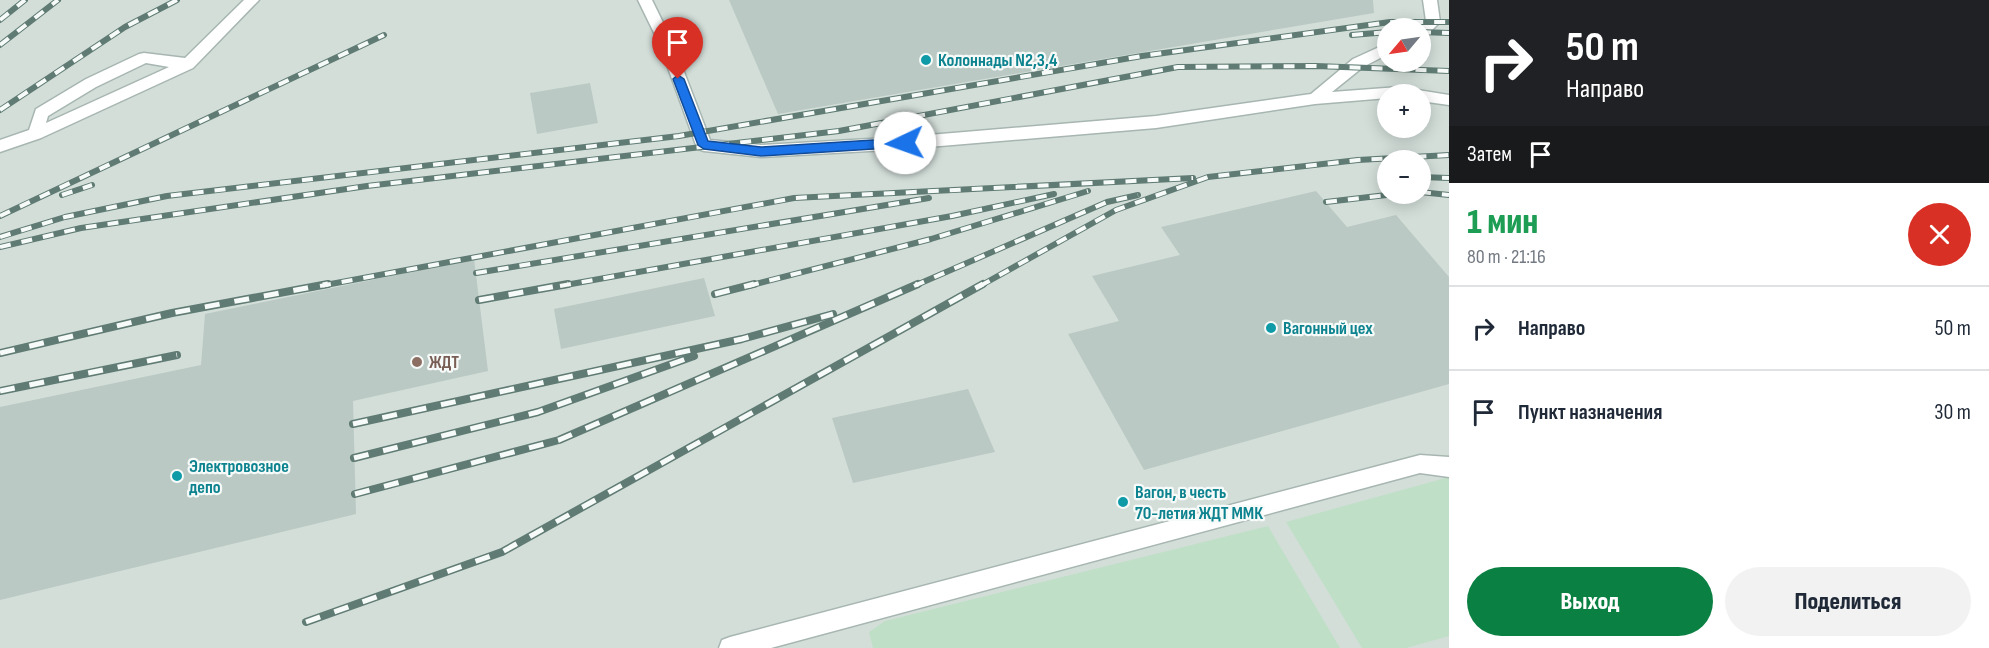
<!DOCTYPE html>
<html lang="ru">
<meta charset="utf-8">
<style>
:root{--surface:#fff;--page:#f2f2f3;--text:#1f2937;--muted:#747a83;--line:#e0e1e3;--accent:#0b8043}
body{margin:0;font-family:"Sofia Sans Condensed",sans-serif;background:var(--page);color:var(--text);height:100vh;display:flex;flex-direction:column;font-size:22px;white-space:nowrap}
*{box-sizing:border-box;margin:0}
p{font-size:20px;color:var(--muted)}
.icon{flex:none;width:33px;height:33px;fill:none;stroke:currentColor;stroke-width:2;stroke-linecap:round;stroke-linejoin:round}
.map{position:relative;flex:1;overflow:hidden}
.side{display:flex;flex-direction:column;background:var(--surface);width:540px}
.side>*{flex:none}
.guide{background:#202124;color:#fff;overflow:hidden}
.needle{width:39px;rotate:241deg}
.fabs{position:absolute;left:1377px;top:18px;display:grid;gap:12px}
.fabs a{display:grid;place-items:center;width:54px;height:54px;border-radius:50%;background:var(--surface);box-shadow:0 3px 15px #0003;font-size:30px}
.pin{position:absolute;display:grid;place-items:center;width:51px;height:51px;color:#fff;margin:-62px -26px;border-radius:50% 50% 50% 0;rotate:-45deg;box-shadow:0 0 6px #0007}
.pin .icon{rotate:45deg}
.me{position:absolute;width:66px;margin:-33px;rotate:267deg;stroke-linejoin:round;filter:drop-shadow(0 0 4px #0008)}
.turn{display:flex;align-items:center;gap:21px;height:126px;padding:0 18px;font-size:27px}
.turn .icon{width:78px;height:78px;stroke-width:2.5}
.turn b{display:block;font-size:42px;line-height:51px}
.then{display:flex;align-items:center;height:57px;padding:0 18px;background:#0003;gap:12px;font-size:22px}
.round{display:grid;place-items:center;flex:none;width:63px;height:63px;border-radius:32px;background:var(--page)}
.summary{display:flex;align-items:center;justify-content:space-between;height:102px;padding:0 18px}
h1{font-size:36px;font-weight:800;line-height:45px;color:#1e9e55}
.button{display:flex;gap:12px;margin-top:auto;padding:12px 18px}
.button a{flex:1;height:69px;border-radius:36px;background:var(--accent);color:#fff;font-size:24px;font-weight:800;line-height:69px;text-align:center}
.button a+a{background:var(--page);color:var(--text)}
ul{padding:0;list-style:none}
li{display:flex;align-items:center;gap:18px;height:84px;padding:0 18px;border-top:2px solid var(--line)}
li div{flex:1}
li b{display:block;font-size:22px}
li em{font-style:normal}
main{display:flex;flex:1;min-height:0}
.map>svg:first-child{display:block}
</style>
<main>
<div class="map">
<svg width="1449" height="648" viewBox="0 0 1449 648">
<rect width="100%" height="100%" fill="#e5eeea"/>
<!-- built -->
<path fill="#d3ded9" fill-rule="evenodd" d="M0,0H1449V648H0ZM1388,28H1420V62H1388ZM1388,94H1420V128H1388ZM1388,160H1420V194H1388Z"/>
<!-- green -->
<g fill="#bfdfc7">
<polygon points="1449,477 1449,636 1406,648 1362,648 1286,522"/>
<polygon points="1268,526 1340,648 873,648 869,632 885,621"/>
</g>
<!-- building -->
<g fill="#bac9c3">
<polygon points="729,0 1373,0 1374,13 778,114"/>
<polygon points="590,83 598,123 537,134 530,93"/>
<polygon points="1316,191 1347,227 1396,215 1449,277 1449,384 1144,470 1068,334 1119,321 1092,276 1180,255 1161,227"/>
<polygon points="474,259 488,371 353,401 356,514 0,600 0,407 201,365 205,314"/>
<polygon points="704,278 715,316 561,349 554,309"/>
<polygon points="968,389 995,452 853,483 832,418"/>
</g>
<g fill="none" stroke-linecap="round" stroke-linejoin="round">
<defs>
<g id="lane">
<path d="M244,0H259L193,68L41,138L0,152V140L29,130L36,109L86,79L139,54L144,53L185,58ZM146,63L169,67L46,123L48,116L96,87Z"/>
<polygon points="638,0 652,0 673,43 710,140 761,145 905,137 1156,116 1311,94 1353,59 1388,43 1388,54 1363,67 1332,92 1399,87 1449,95 1449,105 1420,101 1420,94 1388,94 1388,98 1315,104 1156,128 905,149 761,157 704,151 698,149 696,145 659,43"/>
<polygon points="1423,0 1437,0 1440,22 1425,37 1420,39 1420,28 1417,28 1426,21"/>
<polygon points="1420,455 1449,457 1449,477 1420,473 771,648 719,648 722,640 730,637"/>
</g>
</defs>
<!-- lane casing -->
<use href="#lane" stroke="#a7b6b1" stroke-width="3"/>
<!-- lane -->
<use href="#lane" fill="#fff" fill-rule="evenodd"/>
<defs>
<g id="rail-far1">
<polyline points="0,20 25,0"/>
<polyline points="1420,32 1449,33"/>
<polyline points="1352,35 1388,32"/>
<polyline points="0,45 58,0"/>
<polyline points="0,110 125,27 177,0"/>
<polyline points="1420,177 1449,178"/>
<polyline points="1420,192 1449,195"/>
<polyline points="62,195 92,185"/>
<polyline points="1326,202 1395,194"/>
<polyline points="0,216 384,35"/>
<polyline points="0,237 65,217 167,196 679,136 1142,56 1390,22 1449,22"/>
<polyline points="0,247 81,228 367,186 839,131 1178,67 1316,66 1449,71"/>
<polyline points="476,273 929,198"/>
<polyline points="320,286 794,198 1193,178"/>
<polyline points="560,286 952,216 1054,194"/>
<polyline points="748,286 931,239 1088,191"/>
<polyline points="914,286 1107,202 1138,195"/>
<polyline points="980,286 1116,210 1208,177 1358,160 1449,155"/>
</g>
<g id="rail">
<polyline points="715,294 754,284"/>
<polyline points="479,300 568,284"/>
<polyline points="0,353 172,313 328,284"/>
<polyline points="0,391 177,355"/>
<polyline points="353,424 742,339 833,314"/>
<polyline points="354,458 538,412 694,356"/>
<polyline points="355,494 559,440 918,284"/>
<polyline points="306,622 502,552 983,284"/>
</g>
</defs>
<!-- rail-far1 casing -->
<use href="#rail-far1" stroke="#5f7b73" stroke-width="6"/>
<!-- rail casing -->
<use href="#rail" stroke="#5f7b73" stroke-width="8"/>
<!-- rail-far1 -->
<use href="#rail-far1" stroke="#f6faf8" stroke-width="4" stroke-dasharray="11" stroke-linecap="butt"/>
<!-- rail -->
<use href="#rail" stroke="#f6faf8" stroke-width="5" stroke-dasharray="15" stroke-linecap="butt"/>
</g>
<!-- route -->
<polygon fill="#1a73e8" stroke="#114b97" stroke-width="1.5" points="678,75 684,79 708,141 761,147 905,138 911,143 905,147 761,156 704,149 698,145 673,79"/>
<!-- markers -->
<g fill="#0f9aa8" stroke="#f6faf8" stroke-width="2">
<circle cx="926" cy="60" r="6"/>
<circle cx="1271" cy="328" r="6"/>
<circle cx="177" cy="476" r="6"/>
<circle cx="1123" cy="502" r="6"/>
</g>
<circle fill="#8d6e63" stroke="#f6faf8" stroke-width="2" cx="417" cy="362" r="6"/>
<g text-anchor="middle" stroke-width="4.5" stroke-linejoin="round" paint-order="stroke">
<!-- culture labels -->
<g font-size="18" font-weight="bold" fill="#0d838f" stroke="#f6faf8" text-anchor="start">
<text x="938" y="66">Колоннады N2,3,4</text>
<text x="1283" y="334">Вагонный цех</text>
<text x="189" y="472">Электровозное<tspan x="189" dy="21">депо</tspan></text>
<text x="1135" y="498">Вагон, в честь<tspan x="1135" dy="21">70-летия ЖДТ ММК</tspan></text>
</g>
<!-- education labels -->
<g font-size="18" font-weight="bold" fill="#785e54" stroke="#f6faf8" text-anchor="start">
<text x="429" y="368">ЖДТ</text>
</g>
</g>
</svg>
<div class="fabs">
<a><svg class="needle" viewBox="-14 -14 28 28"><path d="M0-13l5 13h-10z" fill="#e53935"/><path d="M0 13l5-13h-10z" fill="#747a83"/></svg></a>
<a>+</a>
<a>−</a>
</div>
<div class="pin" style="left:678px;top:79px;background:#d93025"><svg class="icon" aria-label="arrive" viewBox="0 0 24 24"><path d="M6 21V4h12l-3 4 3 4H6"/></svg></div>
<svg class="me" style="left:905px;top:143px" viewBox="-20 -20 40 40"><circle r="19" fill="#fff"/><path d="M0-13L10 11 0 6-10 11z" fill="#1a73e8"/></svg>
</div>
<section class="side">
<div class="guide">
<div class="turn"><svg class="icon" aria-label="right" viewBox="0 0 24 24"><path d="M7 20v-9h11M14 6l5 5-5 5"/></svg><div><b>50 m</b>Направо</div></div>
<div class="then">Затем<svg class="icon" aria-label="arrive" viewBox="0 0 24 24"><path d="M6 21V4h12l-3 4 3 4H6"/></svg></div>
</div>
<div class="summary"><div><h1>1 мин</h1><p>80 m · 21:16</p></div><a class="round" style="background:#d93025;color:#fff"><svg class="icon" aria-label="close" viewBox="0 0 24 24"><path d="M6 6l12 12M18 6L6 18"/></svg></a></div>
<ul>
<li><svg class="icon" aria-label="right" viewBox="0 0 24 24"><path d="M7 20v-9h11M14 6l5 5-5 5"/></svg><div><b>Направо</b></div><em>50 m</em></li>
<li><svg class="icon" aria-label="arrive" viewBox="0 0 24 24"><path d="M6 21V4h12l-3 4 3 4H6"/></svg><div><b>Пункт назначения</b></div><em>30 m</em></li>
</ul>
<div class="button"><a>Выход</a><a>Поделиться</a></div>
</section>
</main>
